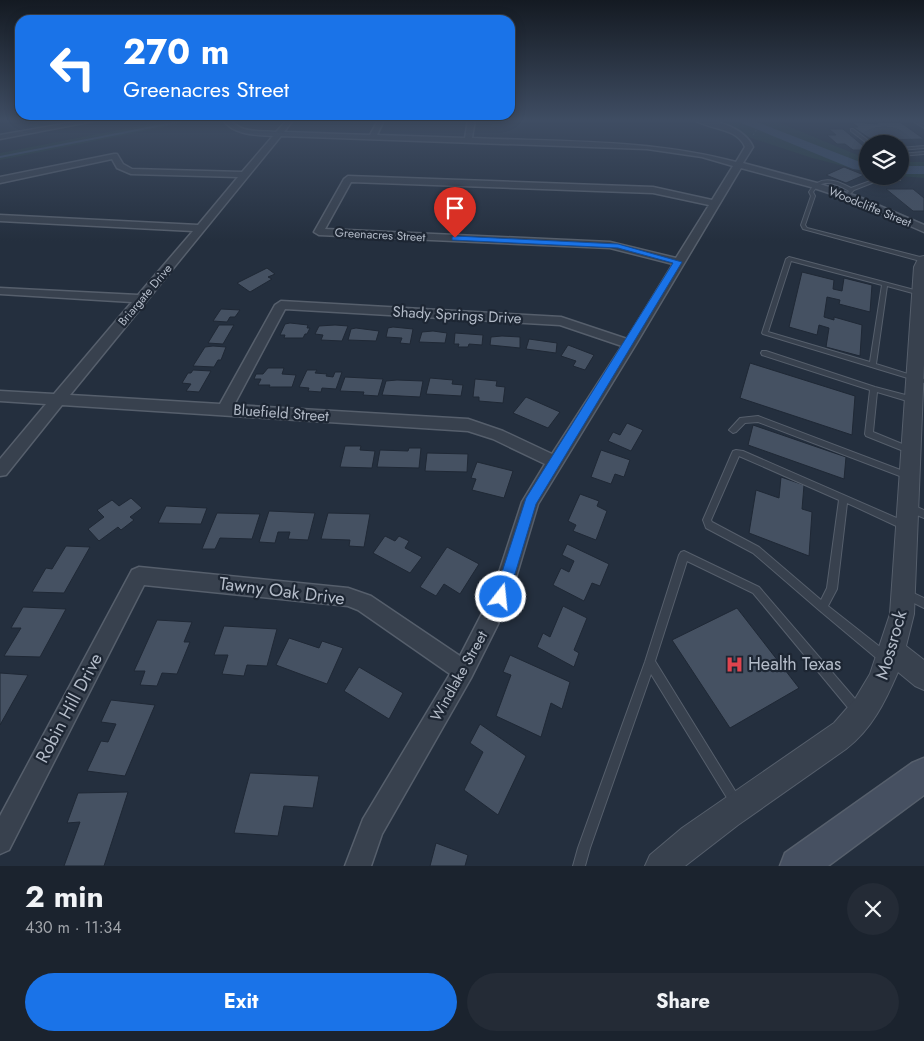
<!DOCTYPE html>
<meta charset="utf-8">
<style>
:root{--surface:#1b232e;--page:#242b36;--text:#f1f3f6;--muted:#a0a4aa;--line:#39404a;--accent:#1a73e8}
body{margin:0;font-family:Jost,sans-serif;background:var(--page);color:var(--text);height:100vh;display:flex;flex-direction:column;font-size:19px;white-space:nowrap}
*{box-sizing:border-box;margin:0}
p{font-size:16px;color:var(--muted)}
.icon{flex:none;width:28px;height:28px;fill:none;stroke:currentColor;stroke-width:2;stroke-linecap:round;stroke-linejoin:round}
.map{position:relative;height:866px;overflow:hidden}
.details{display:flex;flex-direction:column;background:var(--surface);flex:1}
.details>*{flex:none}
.top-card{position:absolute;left:15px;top:15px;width:500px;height:105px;border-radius:15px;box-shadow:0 2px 12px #0003,0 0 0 1px var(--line);background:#1a73e8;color:#fff;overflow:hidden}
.buttons{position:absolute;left:859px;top:135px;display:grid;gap:10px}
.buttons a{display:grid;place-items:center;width:50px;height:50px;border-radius:50%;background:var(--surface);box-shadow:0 2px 12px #0003,0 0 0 1px var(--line);font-size:25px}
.pin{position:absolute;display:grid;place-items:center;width:42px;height:42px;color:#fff;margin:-51px -21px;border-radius:50% 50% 50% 0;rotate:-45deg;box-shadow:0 0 5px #0007}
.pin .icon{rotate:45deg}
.me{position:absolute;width:55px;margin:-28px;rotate:16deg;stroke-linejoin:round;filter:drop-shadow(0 0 4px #0008)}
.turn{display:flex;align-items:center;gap:18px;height:105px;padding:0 25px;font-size:22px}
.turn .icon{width:65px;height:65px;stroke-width:2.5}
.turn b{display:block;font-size:35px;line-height:42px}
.round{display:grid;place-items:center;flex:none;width:52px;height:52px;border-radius:26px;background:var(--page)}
.head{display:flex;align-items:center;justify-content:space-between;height:85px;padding:0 25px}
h1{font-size:30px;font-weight:700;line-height:38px}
.action{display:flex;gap:10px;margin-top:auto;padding:10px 25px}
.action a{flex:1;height:58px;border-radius:30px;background:var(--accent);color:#fff;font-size:20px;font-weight:700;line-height:58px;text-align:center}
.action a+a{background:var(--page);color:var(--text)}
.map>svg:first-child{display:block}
</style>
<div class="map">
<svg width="924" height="866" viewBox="0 0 924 866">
<rect width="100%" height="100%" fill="#242f3e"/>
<!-- green -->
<g fill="#263c3f">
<polygon points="170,120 200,120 0,160 0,153"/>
<polygon points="706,120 773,120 867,159 867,172 812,158 745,136"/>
<polygon points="900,162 924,162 924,178 899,176"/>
</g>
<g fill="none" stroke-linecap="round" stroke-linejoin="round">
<!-- stream -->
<polyline stroke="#394c67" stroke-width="2" points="0,157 188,120"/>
<!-- river -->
<g fill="#394c67" fill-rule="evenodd">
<polygon points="738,120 752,120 860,162 868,163 868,171 853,169 739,122"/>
<rect x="900" y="166" width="24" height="8"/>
</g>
</g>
<!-- building -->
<g fill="#455162" stroke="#1f2835">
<polygon points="852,122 878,124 875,122 900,122 924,139 879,140 869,138 853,127 858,127"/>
<polygon points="829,129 843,129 868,150 853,150 845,144 837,144 827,135 836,135"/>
<polygon points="844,167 864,175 846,183 826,175"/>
<polygon points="886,189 913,189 924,198 924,211 913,211"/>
<polygon points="267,268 275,274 268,277 272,279 250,292 237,283"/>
<polygon points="802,272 834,280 833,289 842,291 844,278 872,285 870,312 839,304 840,300 827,297 824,317 834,320 834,317 862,325 860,356 826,347 829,328 819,325 817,335 789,327"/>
<polygon points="221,309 240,310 235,317 230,317 227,322 213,321"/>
<polygon points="290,323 308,325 307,328 310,328 307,334 305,334 303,338 284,338 285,335 280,335 285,324"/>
<polygon points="219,325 234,325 223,344 208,343"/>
<polygon points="335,325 348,326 342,341 321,340 323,335 315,334 319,326"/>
<polygon points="393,327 413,329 410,344 400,343 402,338 386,337 388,328"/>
<polygon points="356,328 379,331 376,341 348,340 351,329"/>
<polygon points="433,331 447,333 445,343 419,342 422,332"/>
<polygon points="455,333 483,335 482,345 469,344 468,347 458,347 459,344 454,344"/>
<polygon points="502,336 520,337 520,348 490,345 491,337"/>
<polygon points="529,339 557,343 556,353 526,349"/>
<polygon points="568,345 594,355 585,370 573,366 576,361 561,356"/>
<polygon points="213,346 226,347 221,360 218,360 214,367 193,366 205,347"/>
<polygon points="750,363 855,396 852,435 740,398"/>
<polygon points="268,368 284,368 282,374 296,375 292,387 269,387 270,385 258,385 261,379 254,379 256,374 263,374"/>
<polygon points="193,370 211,371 199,392 186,391 191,384 182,383 188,373 191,373"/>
<polygon points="307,370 317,370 315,373 327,374 326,376 333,377 335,372 342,372 336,389 322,388 321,392 308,391 309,388 299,387"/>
<polygon points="345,377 383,379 378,396 363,395 364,392 340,391"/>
<polygon points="430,378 453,380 452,384 463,385 461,396 426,394"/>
<polygon points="475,379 497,381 496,386 505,387 503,403 479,401 479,397 473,397"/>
<polygon points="397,380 423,381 420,397 382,395 386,381"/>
<polygon points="526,397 560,412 548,428 513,413"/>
<polygon points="627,423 643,430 631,451 608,441 613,432 620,435"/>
<polygon points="753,425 846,457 844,479 748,445"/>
<polygon points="345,446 361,446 360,450 375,451 372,468 340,467"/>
<polygon points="409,448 421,448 419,468 377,467 380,450 408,451"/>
<polygon points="601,450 630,460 624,477 615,474 611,484 591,477"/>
<polygon points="427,453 468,454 467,472 425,471"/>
<polygon points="477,462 513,471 504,498 472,490 476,479 471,478"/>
<polygon points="781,477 804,485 802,509 812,512 809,556 749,533 756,490 779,498"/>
<polygon points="580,494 599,501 597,506 607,511 596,540 573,531 576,525 568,521"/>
<polygon points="131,498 142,508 130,517 134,520 121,530 118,527 99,541 88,529 104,517 97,510 112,500 119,506"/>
<polygon points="166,506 207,508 201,524 158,523"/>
<polygon points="269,511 315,513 308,540 288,539 290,532 278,532 275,543 259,542"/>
<polygon points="217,513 260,514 252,539 220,538 215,549 202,549"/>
<polygon points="328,513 370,514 364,547 349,546 350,540 321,539"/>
<polygon points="385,536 395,541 399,536 409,541 405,548 422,557 410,573 373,553"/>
<polygon points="567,544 609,564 600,586 592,583 584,601 553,585 561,568 569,572 574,561 562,555"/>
<polygon points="66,546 90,547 64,593 32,592 46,568 52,569"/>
<polygon points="447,547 479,564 460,594 444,584 436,596 420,587"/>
<polygon points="563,606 587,618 574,650 579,653 574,667 537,647 543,633 550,637"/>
<polygon points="23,607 66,609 40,657 4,656 21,628 11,628"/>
<polygon points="737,608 799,688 730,728 672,640"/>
<polygon points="157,620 192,622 184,642 190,642 177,674 162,673 157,686 140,685 145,671 134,671"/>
<polygon points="224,626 277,629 267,666 247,665 244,676 222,674 228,655 214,655"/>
<polygon points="289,638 319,648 322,641 343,648 327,684 276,665"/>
<polygon points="510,655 570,682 562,709 551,703 541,737 496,716 511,675 503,672"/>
<polygon points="359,667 403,693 389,719 344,691"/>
<polygon points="0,673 28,675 0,725"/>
<polygon points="111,700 155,705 125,776 87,771 101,741 108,742 116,724 101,722"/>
<polygon points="480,724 526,756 498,815 464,790 483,752 470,743"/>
<polygon points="250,773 319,776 313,808 284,806 278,836 234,833"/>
<polygon points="128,792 104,866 64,866 80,822 67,823 78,793"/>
<polygon points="436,843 468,855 465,866 430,866"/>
</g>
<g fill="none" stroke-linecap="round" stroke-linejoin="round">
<defs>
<g id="service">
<polygon points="911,120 915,120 924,125 924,128"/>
<polygon points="851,129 853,129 873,144 868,144 851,131"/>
<polygon points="924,146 924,148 900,150 900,148"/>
<polygon points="924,152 924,154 900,156 900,154"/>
<path d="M900,178V180H898L877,181L854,190L847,197L845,196L849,191C837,184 822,177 813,192L815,196L805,225L807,228L924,258V262L803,229L801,225L811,196L809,192C819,174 836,180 851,188L876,179Z"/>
<path d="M789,257L922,292L923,293L920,295L887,286L876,364L924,379V383L763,334L762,333L786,259ZM791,261L882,285L870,362L768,332Z"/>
<polygon points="762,351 766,351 875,387 917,398 918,400 914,403 877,392 873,432 912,448 913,450 912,452 906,452 866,436 865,434 870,390 762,355 761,353"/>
<polygon points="758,416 911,474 912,476 911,478 908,479 905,478 758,422 745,423 736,432 733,433 729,430 740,418"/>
<path d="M736,450L743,451L908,523L909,526L908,529L905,530L847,503L837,589L828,606L889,654L890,658L889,662L885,663L881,662L819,610L753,553L706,528L703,520L732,453L733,451ZM739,456L839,500L827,588L821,600L759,547L712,522L711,520Z"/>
<polygon points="910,504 924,510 924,518 907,511 906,508 907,505"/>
<polygon points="684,551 759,587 862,707 863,711 862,715 858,716 854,715 753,593 687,561 655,661 742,802 740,806 736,808 732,806 651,674 590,848 585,866 573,866 578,848 645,662 679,555 681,552"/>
<polygon points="907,590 924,598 924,608 904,598 902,595 904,592"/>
</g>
<g id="minor">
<polygon points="86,120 99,120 0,139 0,135"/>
<path d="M223,120C232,120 235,126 244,129C254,132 266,131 276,132L287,120H293L284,132L370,135L378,120H384L377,135L465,138L468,120H475L472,138C561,142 650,139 736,162L745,147C737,127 710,130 695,120C714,118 745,128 753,147L743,163L817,183L859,197L924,225V232L853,201L811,187L741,168L636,344L538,504L508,604L471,678L382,834L371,866H345L363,819L450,674L358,610L348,606L144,585L9,850L0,854V816L132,570L139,567L348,588L371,596L460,656L492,594L522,502L545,464L493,439L468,431L62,405L6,475L0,476V459L46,404L0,401V391L54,394L132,302L0,294V288L138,295L193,231L0,221V215L198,225L238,177L131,174L117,168L112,159L0,183V177L114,154H117L123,164L132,169L242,172L273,136C255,135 234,135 223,120ZM281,136L647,149L702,157L733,166L712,200L653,187L348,176L344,179L314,232L319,235L610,248L673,264L627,339L561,317L281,301L275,305L220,404L70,395ZM351,182L653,193L709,205L676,258L610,242L325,229ZM285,309L560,325L622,346L552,454L503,431L468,419L234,405Z"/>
</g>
<path id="tertiary" d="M924,256V364L914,614L906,646L924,660V690L915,686L898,672C885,702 872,729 846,749L738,825L685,866H645L650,855L682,828L834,723L855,699L870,674L890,614L914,267L919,257Z"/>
<polygon id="secondary" points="924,758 924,795 828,866 780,866 785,853 912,763"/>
</defs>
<!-- service casing -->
<use href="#service" stroke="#565f6c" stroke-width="2"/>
<!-- minor casing -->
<use href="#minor" stroke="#565f6c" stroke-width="3"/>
<!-- tertiary casing -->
<use href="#tertiary" stroke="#565f6c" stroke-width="2"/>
<!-- secondary casing -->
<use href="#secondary" stroke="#565f6c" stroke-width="3"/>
<!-- path -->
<polyline stroke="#44595c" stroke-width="1" stroke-dasharray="2 2" stroke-linecap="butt" points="753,135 763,120"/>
<!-- service -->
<use href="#service" fill="#38414e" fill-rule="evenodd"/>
<!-- minor -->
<use href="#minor" fill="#38414e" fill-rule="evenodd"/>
<!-- tertiary -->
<use href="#tertiary" fill="#38414e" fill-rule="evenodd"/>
<!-- secondary -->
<use href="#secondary" fill="#465061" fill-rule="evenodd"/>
</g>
<!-- sky -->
<linearGradient id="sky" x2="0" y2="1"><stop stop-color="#141a22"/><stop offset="0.5" stop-color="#3f4d63"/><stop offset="1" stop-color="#3f4d63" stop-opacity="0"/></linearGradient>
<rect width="924" height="241" fill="url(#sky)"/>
<!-- route -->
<polygon fill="#1a73e8" stroke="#114b97" points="455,236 618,244 682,262 536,504 508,597 506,602 501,604 496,602 494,597 526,498 673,263 618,248 452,240 452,237"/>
<!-- icons -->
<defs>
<symbol id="hospital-bare" viewBox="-9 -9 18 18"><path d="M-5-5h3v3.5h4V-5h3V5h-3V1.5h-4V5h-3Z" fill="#e0444e" stroke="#1d2633" stroke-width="2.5" paint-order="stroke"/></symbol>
</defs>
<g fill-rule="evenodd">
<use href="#hospital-bare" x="722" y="652" width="25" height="25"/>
</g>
<g text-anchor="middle" stroke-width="4.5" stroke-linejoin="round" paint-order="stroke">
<!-- far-street labels -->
<g font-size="12" fill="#b4bcc9" stroke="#1d2633">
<text transform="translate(870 207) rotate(22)" y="4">Woodcliffe Street</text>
<text transform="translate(380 235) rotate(3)" y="4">Greenacres Street</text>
<text transform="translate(145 295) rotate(-50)" y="4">Briargate Drive</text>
</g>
<!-- street labels -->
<g font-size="15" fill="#b4bcc9" stroke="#1d2633">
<text transform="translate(457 315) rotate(3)" y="5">Shady Springs Drive</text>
<text transform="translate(281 413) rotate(4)" y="5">Bluefield Street</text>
<text transform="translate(459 676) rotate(-61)" y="5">Windlake Street</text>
</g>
<!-- near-street labels -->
<g font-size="18" fill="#b4bcc9" stroke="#1d2633">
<text transform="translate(282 591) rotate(7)" y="6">Tawny Oak Drive</text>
<text transform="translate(891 645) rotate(-74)" y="6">Mossrock</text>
<text transform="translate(69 708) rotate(-62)" y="6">Robin Hill Drive</text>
</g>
<!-- near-poi labels -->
<g font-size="18" fill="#b4bcc9" stroke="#1d2633" text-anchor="start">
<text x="748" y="670">Health Texas</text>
</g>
</g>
</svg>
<div class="buttons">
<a><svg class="icon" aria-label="layers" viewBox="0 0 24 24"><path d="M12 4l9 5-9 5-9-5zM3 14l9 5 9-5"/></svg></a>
</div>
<div class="pin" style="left:455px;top:238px;background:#d93025"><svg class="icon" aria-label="arrive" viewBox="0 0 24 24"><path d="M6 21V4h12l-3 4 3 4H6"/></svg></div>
<svg class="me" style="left:501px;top:597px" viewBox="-20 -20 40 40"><circle r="17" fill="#1a73e8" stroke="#fff" stroke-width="3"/><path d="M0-11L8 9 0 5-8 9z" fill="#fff"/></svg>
<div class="top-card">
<div class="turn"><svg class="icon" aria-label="left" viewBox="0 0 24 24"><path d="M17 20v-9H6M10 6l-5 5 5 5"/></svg><div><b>270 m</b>Greenacres Street</div></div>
</div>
</div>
<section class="details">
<div class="head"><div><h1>2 min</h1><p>430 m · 11:34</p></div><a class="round"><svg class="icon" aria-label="close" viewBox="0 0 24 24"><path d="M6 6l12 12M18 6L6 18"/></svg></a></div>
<div class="action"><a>Exit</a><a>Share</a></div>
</section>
